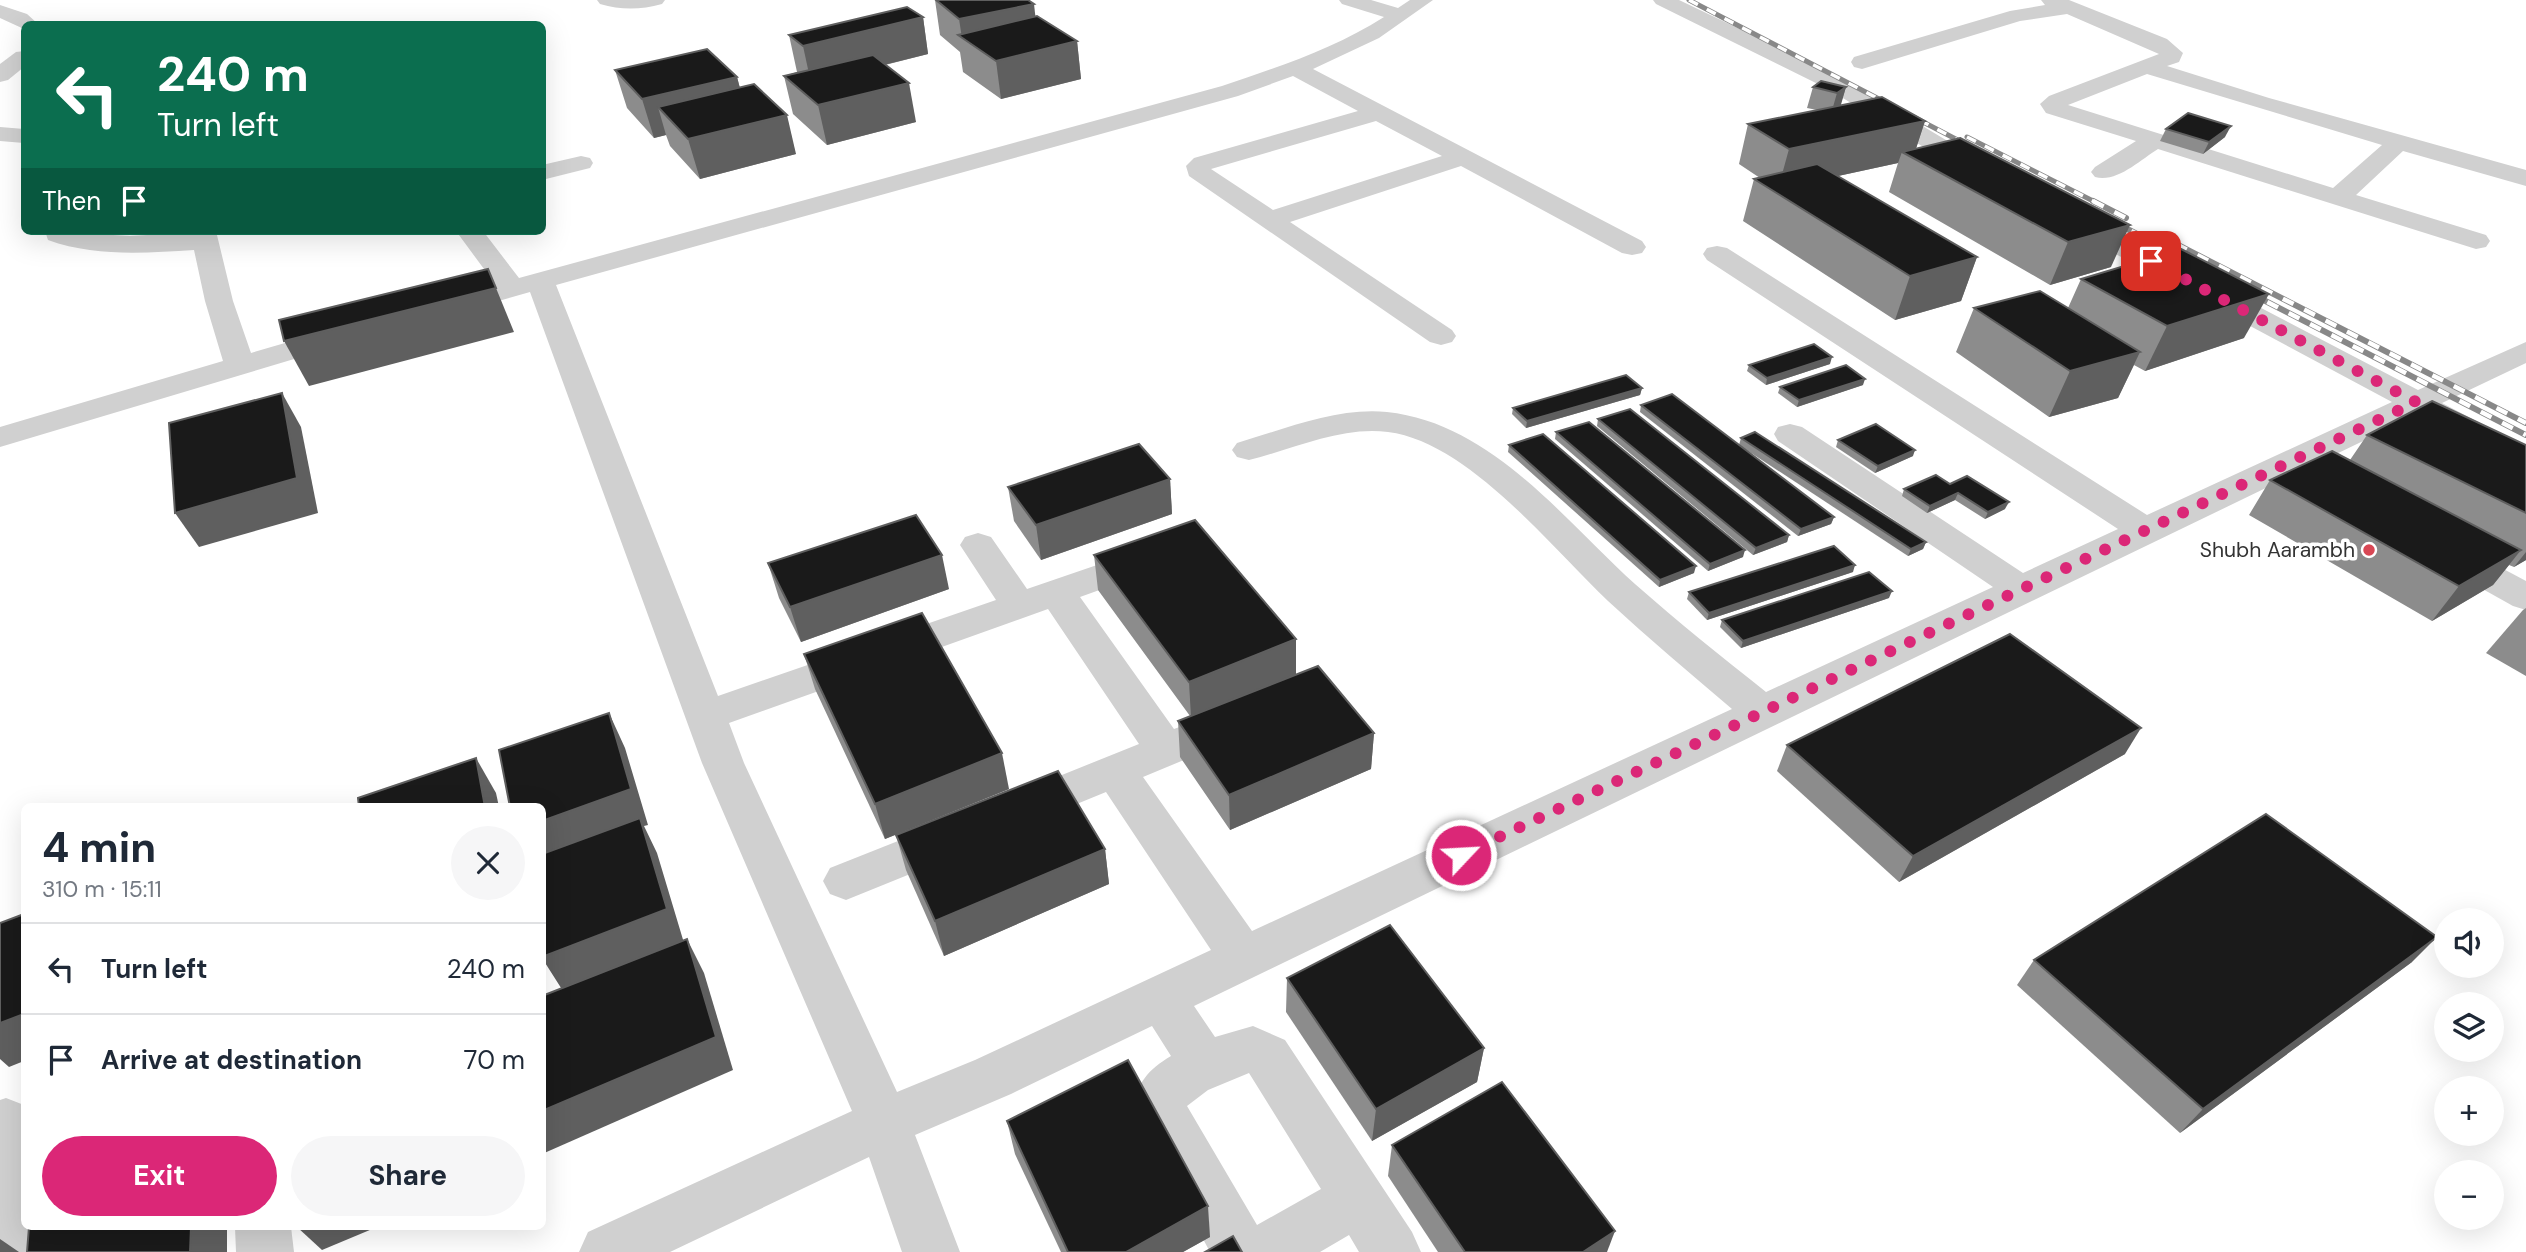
<!DOCTYPE html>
<meta charset="utf-8">
<style>
:root{--surface:#fff;--page:#f6f6f7;--text:#1f2937;--muted:#747a83;--line:#e0e1e3;--accent:#db2777}
body{margin:0;font-family:"DM Sans",sans-serif;background:var(--page);color:var(--text);height:100vh;display:flex;flex-direction:column;font-size:26px;white-space:nowrap}
*{box-sizing:border-box;margin:0}
p{font-size:23px;color:var(--muted)}
.icon{flex:none;width:38px;height:38px;fill:none;stroke:currentColor;stroke-width:2;stroke-linecap:round;stroke-linejoin:round}
.map{position:relative;flex:1;overflow:hidden}
.details{position:absolute;left:21px;top:803px;width:525px;height:427px;display:flex;flex-direction:column;background:var(--surface);border-radius:10px;box-shadow:0 7px 28px #0002}
.details>*{flex:none}
.top-card{position:absolute;left:21px;top:21px;width:525px;height:214px;border-radius:10px;box-shadow:0 7px 28px #0002;background:#0b6e4f;color:#fff;overflow:hidden}
.tools{position:absolute;left:2434px;top:908px;display:grid;gap:14px}
.tools a{display:grid;place-items:center;width:70px;height:70px;border-radius:50%;background:var(--surface);box-shadow:0 7px 28px #0002;font-size:35px}
.pin{position:absolute;display:grid;place-items:center;width:60px;height:60px;color:#fff;margin:-30px;border-radius:14px;box-shadow:0 4px 10px #0006}
.me{position:absolute;width:77px;margin:-38px;rotate:65deg;stroke-linejoin:round;filter:drop-shadow(0 0 5px #0008)}
.turn{display:flex;align-items:center;gap:24px;height:147px;padding:0 21px;font-size:32px}
.turn .icon{width:91px;height:91px;stroke-width:2.5}
.turn b{display:block;font-size:49px;line-height:60px}
.then{display:flex;align-items:center;height:66px;padding:0 21px;background:#0003;gap:14px;font-size:26px}
.round{display:grid;place-items:center;flex:none;width:74px;height:74px;border-radius:37px;background:var(--page)}
.head{display:flex;align-items:center;justify-content:space-between;height:119px;padding:0 21px}
h1{font-size:42px;font-weight:700;line-height:52px}
.cta{display:flex;gap:14px;margin-top:auto;padding:14px 21px}
.cta a{flex:1;height:80px;border-radius:42px;background:var(--accent);color:#fff;font-size:28px;font-weight:700;line-height:80px;text-align:center}
.cta a+a{background:var(--page);color:var(--text)}
ul{padding:0;list-style:none}
li{display:flex;align-items:center;gap:21px;height:91px;padding:0 21px;border-top:2px solid var(--line)}
li div{flex:1}
li b{display:block;font-size:26px}
li em{font-style:normal}
.map>svg:first-child{display:block}
</style>
<div class="map">
<svg width="2526" height="1252" viewBox="0 0 2526 1252">
<rect width="100%" height="100%" fill="#fff"/>
<g fill="none" stroke-linecap="round" stroke-linejoin="round">
<!-- minor -->
<g fill="#d0d0d0" fill-rule="evenodd">
<path d="M597,0H665L662,4C640,10 621,10 600,4Z"/>
<path d="M1339,0H1371L1398,8L1410,0H1433L1379,38L1313,69L1642,241L1646,247L1642,253L1632,255L1622,253L1461,166L1290,222L1452,330L1456,336L1452,342L1441,345L1430,342L1189,176L1186,166L1194,158L1358,111L1293,76L1238,96L556,285L718,696L996,600L960,545L965,537L978,533L991,537L1027,589L1132,553L1145,549L1158,553L1163,561L1158,569L1080,597L1174,729L1229,709L1244,713L1250,724L1244,735L1143,777L1252,931L1732,709C1690,673 1648,638 1608,601C1551,547 1468,442 1388,432C1341,426 1294,449 1249,460L1237,457L1232,450L1237,443C1285,429 1337,407 1387,412C1491,423 1563,519 1635,584C1678,622 1722,657 1766,692L1993,587L1778,441L1774,434L1778,427L1790,424L1802,427L2023,573L2118,529L1707,260L1703,254L1707,248L1717,246L1727,248L2147,515L2392,402L2067,228L2063,222L2067,216L2076,214L2085,216L2418,390L2526,342V363L2442,403L2526,447V470L2514,467L2417,415L1194,1006L1215,1037L1253,1026L1285,1040L1412,1232L1421,1252H1359L1349,1235L1320,1252H1210L1134,1110C1136,1083 1148,1070 1171,1056L1152,1026L1011,1094L915,1135L960,1252H902L869,1157L670,1252H579L588,1232L852,1111L702,763L530,292L449,315L439,312L434,306L439,300L495,284L456,231H483L519,278L1222,86C1278,67 1334,49 1384,17L1342,4ZM1376,121L1442,156L1273,210L1211,169ZM1048,609L1139,744L1007,797L1001,809L1007,821L1023,826L1106,792L1211,950L975,1060L897,1092L744,763L729,723ZM1249,1073L1321,1189L1257,1225L1187,1106L1208,1090Z"/>
<polygon points="1653,0 1679,0 1844,79 1986,164 1989,169 1986,174 1977,176 1968,174 1828,89 1656,4"/>
<path d="M2041,0H2069L2167,39L2183,53L2179,62L2167,66L2269,98L2526,170V186L2403,151L2356,195L2486,235L2490,241L2486,247L2476,249L2158,149C2140,160 2117,183 2095,177L2091,172L2095,167L2136,141L2046,113L2040,104L2049,96L2159,54L2067,14L2020,21L1862,69L1854,67L1851,62L1854,57L2010,11L2045,5ZM2147,74L2382,145L2333,188L2068,105Z"/>
<polygon points="0,5 27,14 38,24 24,24 24,29 0,18"/>
<polygon points="24,51 24,67 8,80 0,82 0,64 16,52"/>
<polygon points="0,127 24,129 24,143 0,141"/>
<polygon points="581,156 590,158 593,163 590,168 542,180 542,165"/>
<path d="M45,231L130,236L216,231L233,301L251,353L340,327L351,330L355,336L351,342L0,447V427L223,361L205,301L194,250C145,253 95,257 48,240Z"/>
<polygon points="2451,544 2464,548 2526,581 2526,610 2513,606 2438,564 2433,556 2438,548"/>
<polygon points="951,820 967,825 973,838 967,851 846,900 830,894 823,881 830,868"/>
<polygon points="6,1098 24,1105 24,1227 92,1227 84,1247 72,1252 0,1252 0,1100"/>
<polygon points="235,1227 291,1227 294,1252 236,1252"/>
</g>
<defs>
<g id="rail-far1">
<polyline points="1689,0 1973,148"/>
<polyline points="1967,137 2097,203"/>
</g>
<g id="rail">
<polyline points="2093,201 2126,218"/>
<polyline points="2110,220 2187,260"/>
<polyline points="2176,244 2526,423"/>
<polyline points="2246,291 2526,435"/>
</g>
</defs>
<!-- rail-far1 casing -->
<use href="#rail-far1" stroke="#888" stroke-width="5"/>
<!-- rail casing -->
<use href="#rail" stroke="#888" stroke-width="6"/>
<!-- rail-far1 -->
<use href="#rail-far1" stroke="#fff" stroke-width="3.5" stroke-dasharray="10" stroke-linecap="butt"/>
<!-- rail -->
<use href="#rail" stroke="#fff" stroke-width="4.5" stroke-dasharray="12" stroke-linecap="butt"/>
</g>
<!-- wall -->
<g fill="#8c8c8c">
<polygon points="935,0 1035,17 1077,41 1081,79 1001,99 963,72 960,52 940,35"/>
<polygon points="923,17 928,54 885,65 916,122 827,145 793,114 784,76 797,72 789,35"/>
<polygon points="615,70 737,77 740,88 796,154 700,179 670,146 666,135 654,138 627,108"/>
<polygon points="1813,87 1846,87 1840,106 1925,121 1916,148 2111,267 2050,285 1889,192 1898,163 1838,176 1977,257 1961,301 1895,320 1743,221 1754,179 1760,178 1739,164 1748,124 1817,110 1807,108"/>
<polygon points="2166,129 2225,137 2203,154 2160,141"/>
<polygon points="2081,279 2244,338 2145,371 2134,365 2118,398 2049,417 1956,352 1974,308 2068,308"/>
<polygon points="1830,364 1766,385 1747,371 1749,365"/>
<polygon points="1863,385 1797,407 1778,393 1780,387"/>
<polygon points="1642,388 1640,395 1526,428 1512,414 1513,408"/>
<polygon points="1641,405 1834,517 1831,524 1798,536 1640,412"/>
<polygon points="1598,419 1789,535 1787,542 1753,555 1597,426"/>
<polygon points="1556,432 1743,557 1708,571 1555,439"/>
<polygon points="2367,435 2526,445 2526,560 2514,567 2509,565 2493,585 2432,621 2249,515 2270,480 2350,460"/>
<polygon points="1741,438 1926,542 1923,549 1908,556 1739,445"/>
<polygon points="1838,440 1913,456 1875,473 1836,447"/>
<polygon points="1509,445 1694,573 1659,587 1508,452"/>
<polygon points="1170,479 1172,514 1041,560 1014,521 1008,487"/>
<polygon points="1950,484 2005,509 1985,519 1955,500 1927,513 1902,496 1904,489"/>
<polygon points="1094,555 1296,639 1296,674 1374,733 1371,769 1230,830 1180,757 1178,721 1190,716 1098,590"/>
<polygon points="768,563 949,589 801,642 779,598"/>
<polygon points="1853,572 1707,620 1687,599 1689,592"/>
<polygon points="1889,598 1741,648 1720,627 1722,620"/>
<polygon points="2526,608 2526,676 2486,653 2523,610"/>
<polygon points="804,654 1009,789 885,839 815,689"/>
<polygon points="1787,745 2125,754 1899,882 1777,771"/>
<polygon points="896,835 1105,849 1109,884 944,956 906,870"/>
<polygon points="2034,960 2412,962 2180,1133 2017,985"/>
<polygon points="1287,978 1484,1048 1477,1082 1372,1141 1286,1012"/>
<polygon points="1007,1121 1210,1237 1183,1252 1061,1252 1015,1154"/>
<polygon points="1392,1145 1607,1252 1438,1252 1388,1176"/>
</g>
<!-- shaded-wall -->
<g fill="#5f5f5f">
<polygon points="1034,4 1038,40 962,38 959,19"/>
<polygon points="923,17 928,54 811,83 803,46"/>
<polygon points="1077,41 1081,79 1001,99 996,61"/>
<polygon points="737,77 747,116 658,107 666,135 654,138 642,99"/>
<polygon points="909,83 916,122 827,145 818,105"/>
<polygon points="1846,87 1840,108 1831,114 1837,93"/>
<polygon points="787,115 796,154 700,179 688,139"/>
<polygon points="1925,121 1913,158 1902,152 1898,163 1778,189 1789,149"/>
<polygon points="542,125 546,136 542,137"/>
<polygon points="2231,126 2225,137 2203,154 2209,142"/>
<polygon points="2130,225 2111,267 2050,285 2068,242"/>
<polygon points="1977,257 1961,301 1895,320 1910,276"/>
<polygon points="496,288 514,332 309,386 284,341"/>
<polygon points="2269,294 2244,338 2145,371 2167,326"/>
<polygon points="2140,352 2118,398 2049,417 2070,371"/>
<polygon points="1832,357 1830,364 1766,385 1767,378"/>
<polygon points="1865,379 1863,385 1797,407 1799,400"/>
<polygon points="1642,388 1640,395 1526,428 1527,421"/>
<polygon points="282,393 301,427 318,513 199,547 175,513"/>
<polygon points="1915,450 1913,456 1875,473 1878,466"/>
<polygon points="1170,479 1172,514 1041,560 1036,525"/>
<polygon points="1958,493 1955,500 1927,513 1930,506"/>
<polygon points="2009,502 2005,509 1985,519 1988,512"/>
<polygon points="1834,517 1831,524 1798,536 1801,529"/>
<polygon points="1789,535 1787,542 1753,555 1756,548"/>
<polygon points="1926,542 1923,549 1908,556 1911,549"/>
<polygon points="1745,550 1743,557 1708,571 1710,564"/>
<polygon points="2521,550 2493,585 2432,621 2459,586"/>
<polygon points="2526,552 2526,560 2514,567"/>
<polygon points="942,555 949,589 801,642 790,607"/>
<polygon points="1855,565 1853,572 1707,620 1709,613"/>
<polygon points="1696,566 1694,573 1659,587 1660,580"/>
<polygon points="1892,591 1889,598 1741,648 1743,641"/>
<polygon points="1296,639 1296,674 1191,717 1189,682"/>
<polygon points="609,713 625,748 648,825 644,826 657,853 684,943 563,991 542,958 542,821"/>
<polygon points="2141,728 2125,754 1899,882 1913,856"/>
<polygon points="1374,733 1371,769 1230,830 1229,795"/>
<polygon points="1002,753 1009,789 885,839 875,804"/>
<polygon points="476,758 496,793 499,807 485,807"/>
<polygon points="1105,849 1109,884 944,956 935,921"/>
<polygon points="2437,937 2412,962 2180,1133 2203,1109"/>
<polygon points="687,939 704,973 733,1070 542,1154 542,1111"/>
<polygon points="24,1014 24,1061 9,1067 0,1059 0,1023"/>
<polygon points="1484,1048 1477,1082 1372,1141 1376,1109"/>
<polygon points="1208,1206 1210,1237 1183,1252 1126,1252"/>
<polygon points="191,1227 227,1227 227,1252 190,1252"/>
<polygon points="297,1227 377,1227 322,1250"/>
<polygon points="1615,1231 1607,1252 1583,1252"/>
<polygon points="0,1239 19,1252 0,1252"/>
</g>
<!-- building -->
<g fill="#1a1a1a" stroke="#5f5f5f" stroke-width="2">
<polygon points="936,0 1028,0 1034,4 959,19"/>
<polygon points="907,7 923,17 803,46 789,35"/>
<polygon points="1037,16 1077,41 996,61 958,35"/>
<polygon points="707,49 737,77 642,99 615,70"/>
<polygon points="873,55 909,83 818,105 784,76"/>
<polygon points="1821,81 1846,87 1837,93 1813,87"/>
<polygon points="754,84 787,115 688,139 658,107"/>
<polygon points="1882,97 1925,121 1789,149 1748,124"/>
<polygon points="2188,113 2231,126 2209,142 2166,129"/>
<polygon points="1960,138 2130,225 2068,242 1902,152"/>
<polygon points="1817,164 1977,257 1910,276 1754,179"/>
<polygon points="2181,249 2269,294 2167,326 2081,279"/>
<polygon points="488,269 496,288 284,341 279,320"/>
<polygon points="2040,291 2140,352 2070,371 1974,308"/>
<polygon points="1814,344 1832,357 1767,378 1749,365"/>
<polygon points="1846,365 1865,379 1799,400 1780,387"/>
<polygon points="1626,375 1642,388 1527,421 1513,408"/>
<polygon points="282,393 297,478 175,513 169,423"/>
<polygon points="1672,394 1834,517 1801,529 1641,405"/>
<polygon points="2432,401 2526,445 2526,513 2367,435"/>
<polygon points="1630,409 1789,535 1756,548 1598,419"/>
<polygon points="1589,422 1745,550 1710,564 1556,432"/>
<polygon points="1876,424 1915,450 1878,466 1838,440"/>
<polygon points="1755,432 1926,542 1911,549 1741,438"/>
<polygon points="1543,434 1696,566 1660,580 1509,445"/>
<polygon points="1139,444 1170,479 1036,525 1008,487"/>
<polygon points="2332,451 2521,550 2459,586 2270,480"/>
<polygon points="1936,475 1950,484 1967,476 2009,502 1988,512 1958,493 1930,506 1904,489"/>
<polygon points="916,515 942,555 790,607 768,563"/>
<polygon points="1195,520 1296,639 1189,682 1094,555"/>
<polygon points="1834,546 1855,565 1709,613 1689,592"/>
<polygon points="1869,572 1892,591 1743,641 1722,620"/>
<polygon points="922,613 1002,753 875,804 804,654"/>
<polygon points="2010,634 2141,728 1913,856 1787,745"/>
<polygon points="1318,666 1374,733 1229,795 1178,721"/>
<polygon points="609,713 631,789 542,821 542,807 510,807 499,750"/>
<polygon points="476,758 485,807 359,807 358,798"/>
<polygon points="1058,771 1105,849 935,921 896,835"/>
<polygon points="2266,814 2437,937 2203,1109 2034,960"/>
<polygon points="640,818 667,909 542,957 542,854"/>
<polygon points="24,914 24,1014 0,1023 0,923"/>
<polygon points="1390,925 1484,1048 1376,1109 1287,978"/>
<polygon points="687,939 716,1037 542,1111 542,996"/>
<polygon points="1128,1060 1208,1206 1126,1252 1068,1252 1007,1121"/>
<polygon points="1502,1082 1615,1231 1583,1252 1465,1252 1392,1145"/>
<polygon points="29,1227 191,1227 190,1252 27,1252"/>
<polygon points="1233,1236 1242,1252 1205,1252"/>
</g>
<g fill="none" stroke-linecap="round" stroke-linejoin="round">
<!-- route -->
<polyline stroke="#db2777" stroke-width="12" stroke-dasharray="0 21.6" points="1461,855 2416,402 2151,261"/>
</g>
<!-- markers -->
<circle fill="#d84754" stroke="#fff" stroke-width="2.5" cx="2369" cy="550" r="7"/>
<g text-anchor="middle" stroke-width="7" stroke-linejoin="round" paint-order="stroke">
<!-- poi labels -->
<g font-size="21" fill="#333" stroke="#fff" text-anchor="end">
<text x="2355" y="557">Shubh Aarambh</text>
</g>
</g>
</svg>
<div class="tools">
<a><svg class="icon" aria-label="sound" viewBox="0 0 24 24"><path d="M4 9h4l5-4v14l-5-4H4zM17 9q2 3 0 6"/></svg></a>
<a><svg class="icon" aria-label="layers" viewBox="0 0 24 24"><path d="M12 4l9 5-9 5-9-5zM3 14l9 5 9-5"/></svg></a>
<a>+</a>
<a>−</a>
</div>
<div class="pin" style="left:2151px;top:261px;background:#d93025"><svg class="icon" aria-label="arrive" viewBox="0 0 24 24"><path d="M6 21V4h12l-3 4 3 4H6"/></svg></div>
<svg class="me" style="left:1461px;top:855px" viewBox="-20 -20 40 40"><circle r="17" fill="#db2777" stroke="#fff" stroke-width="3"/><path d="M0-11L8 9 0 5-8 9z" fill="#fff"/></svg>
<div class="top-card">
<div class="turn"><svg class="icon" aria-label="left" viewBox="0 0 24 24"><path d="M17 20v-9H6M10 6l-5 5 5 5"/></svg><div><b>240 m</b>Turn left</div></div>
<div class="then">Then<svg class="icon" aria-label="arrive" viewBox="0 0 24 24"><path d="M6 21V4h12l-3 4 3 4H6"/></svg></div>
</div>
<section class="details">
<div class="head"><div><h1>4 min</h1><p>310 m · 15:11</p></div><a class="round"><svg class="icon" aria-label="close" viewBox="0 0 24 24"><path d="M6 6l12 12M18 6L6 18"/></svg></a></div>
<ul>
<li><svg class="icon" aria-label="left" viewBox="0 0 24 24"><path d="M17 20v-9H6M10 6l-5 5 5 5"/></svg><div><b>Turn left</b></div><em>240 m</em></li>
<li><svg class="icon" aria-label="arrive" viewBox="0 0 24 24"><path d="M6 21V4h12l-3 4 3 4H6"/></svg><div><b>Arrive at destination</b></div><em>70 m</em></li>
</ul>
<div class="cta"><a>Exit</a><a>Share</a></div>
</section>
</div>
